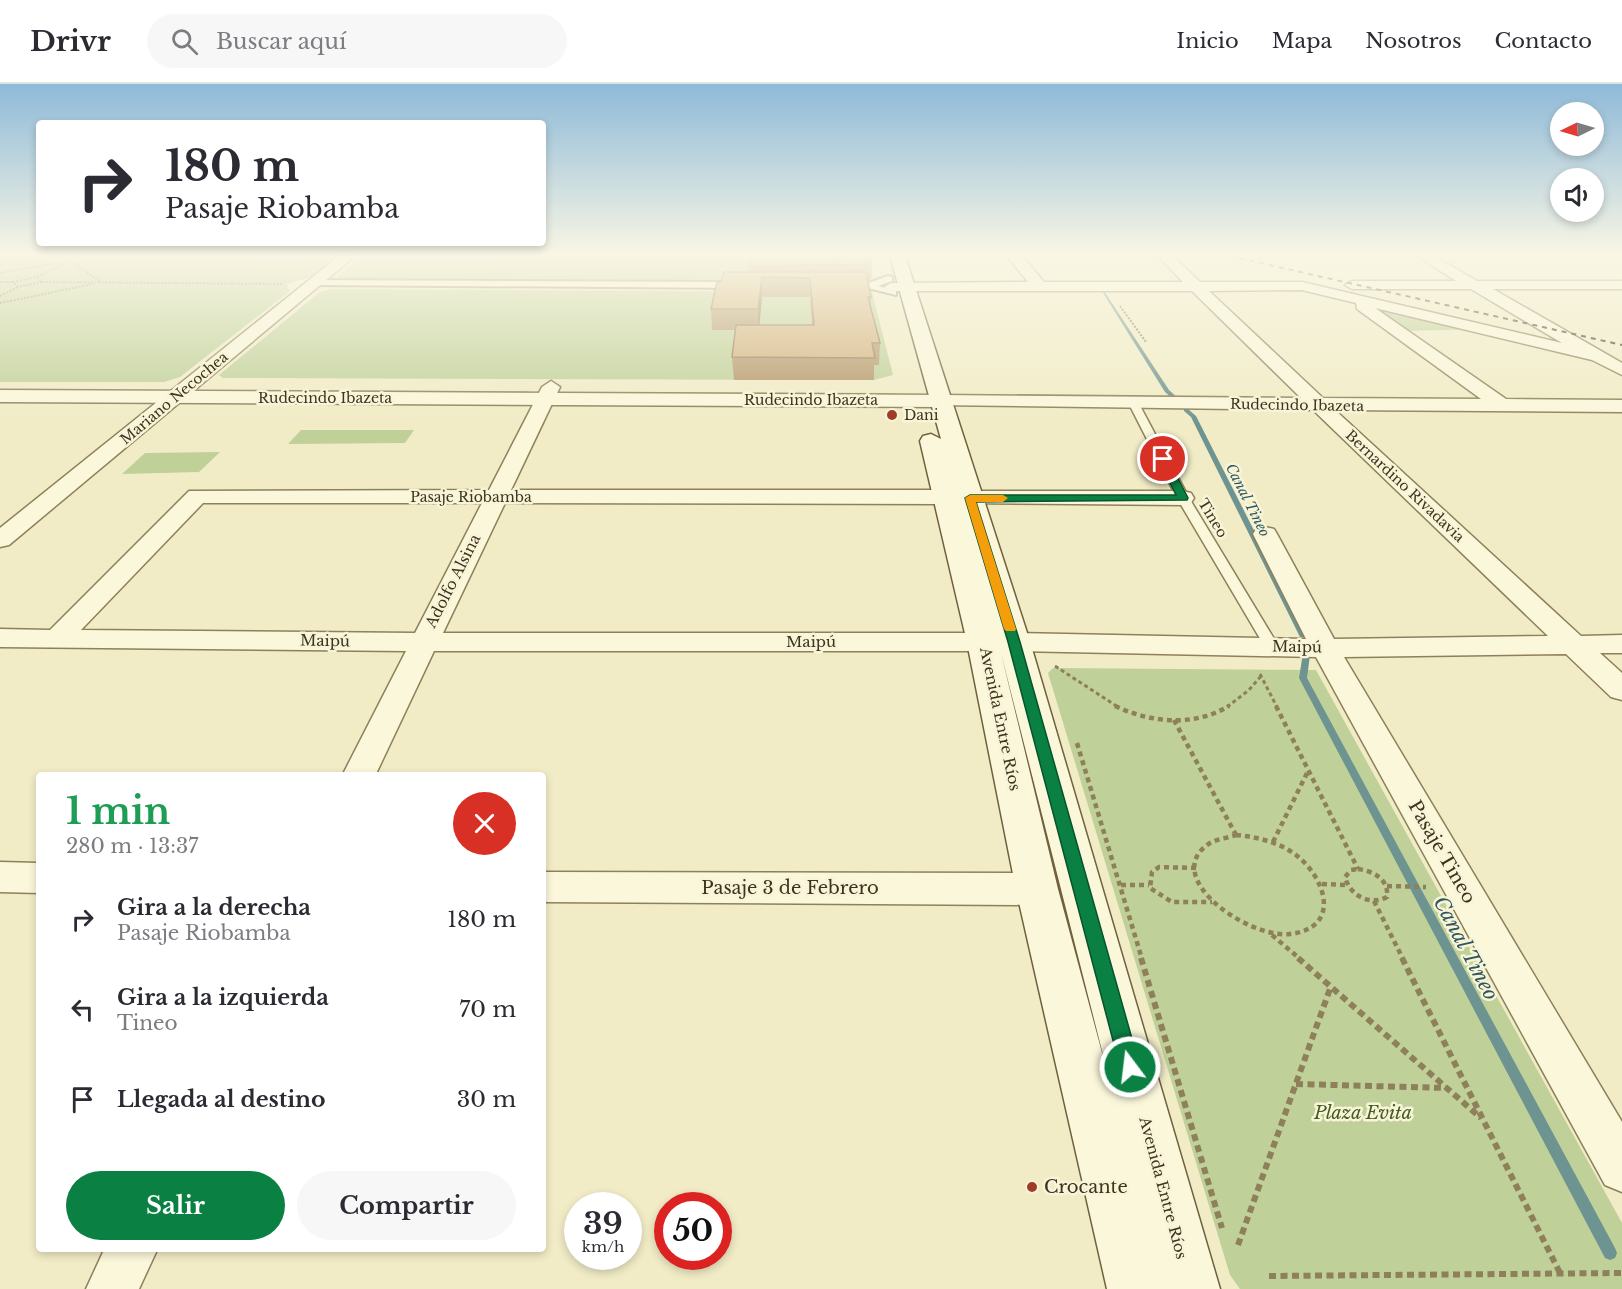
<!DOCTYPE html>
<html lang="es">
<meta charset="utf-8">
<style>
:root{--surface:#fff;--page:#f7f7f7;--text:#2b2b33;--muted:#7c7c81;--line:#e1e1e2;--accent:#0b8043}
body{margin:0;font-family:"Libre Baskerville",serif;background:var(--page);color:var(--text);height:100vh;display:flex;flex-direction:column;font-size:22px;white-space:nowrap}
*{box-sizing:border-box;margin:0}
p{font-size:20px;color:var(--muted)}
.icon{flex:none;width:33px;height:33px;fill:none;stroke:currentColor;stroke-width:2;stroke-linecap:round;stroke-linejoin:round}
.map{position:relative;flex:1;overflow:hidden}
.drawer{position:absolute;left:36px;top:688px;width:510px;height:480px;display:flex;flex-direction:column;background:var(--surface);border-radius:6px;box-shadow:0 3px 9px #0003}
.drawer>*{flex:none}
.guide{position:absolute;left:36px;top:36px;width:510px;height:126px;border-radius:6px;box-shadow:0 3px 9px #0003;background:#fff;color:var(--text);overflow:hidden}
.needle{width:39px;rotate:265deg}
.buttons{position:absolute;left:1550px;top:18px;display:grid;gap:12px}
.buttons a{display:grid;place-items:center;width:54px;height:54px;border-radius:50%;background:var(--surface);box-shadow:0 3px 9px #0003;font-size:30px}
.speed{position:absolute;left:564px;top:1108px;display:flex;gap:12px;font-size:30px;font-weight:700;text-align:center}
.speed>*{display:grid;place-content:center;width:78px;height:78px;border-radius:50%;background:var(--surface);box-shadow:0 3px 9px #0003;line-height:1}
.speed small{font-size:15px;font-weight:400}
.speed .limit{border:9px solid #d22;background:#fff;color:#111}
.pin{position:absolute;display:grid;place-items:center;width:51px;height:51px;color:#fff;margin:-26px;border:3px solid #fff;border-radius:50%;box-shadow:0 2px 6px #0007}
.me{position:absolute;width:66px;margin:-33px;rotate:345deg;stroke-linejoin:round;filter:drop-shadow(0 0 4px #0008)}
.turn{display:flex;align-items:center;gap:21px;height:126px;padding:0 30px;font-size:27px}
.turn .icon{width:78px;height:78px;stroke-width:2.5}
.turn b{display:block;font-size:42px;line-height:51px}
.round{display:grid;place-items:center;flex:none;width:63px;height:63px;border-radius:32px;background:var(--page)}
.head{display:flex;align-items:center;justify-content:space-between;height:102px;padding:0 30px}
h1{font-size:36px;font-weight:700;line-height:45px;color:#1e9e55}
.primary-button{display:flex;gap:12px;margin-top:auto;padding:12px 30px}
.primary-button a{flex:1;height:69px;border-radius:36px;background:var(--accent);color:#fff;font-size:24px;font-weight:700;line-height:69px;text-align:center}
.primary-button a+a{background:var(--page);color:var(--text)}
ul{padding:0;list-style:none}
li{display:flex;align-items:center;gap:18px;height:90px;padding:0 30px}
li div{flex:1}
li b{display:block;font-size:22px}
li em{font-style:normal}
header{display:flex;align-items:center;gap:36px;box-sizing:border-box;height:84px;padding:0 30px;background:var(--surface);border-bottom:2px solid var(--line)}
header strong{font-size:28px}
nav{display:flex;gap:33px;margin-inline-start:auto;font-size:21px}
.search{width:420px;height:54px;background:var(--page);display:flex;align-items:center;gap:15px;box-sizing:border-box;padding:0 21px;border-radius:33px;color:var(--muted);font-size:22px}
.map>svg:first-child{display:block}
</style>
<header>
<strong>Drivr</strong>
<div class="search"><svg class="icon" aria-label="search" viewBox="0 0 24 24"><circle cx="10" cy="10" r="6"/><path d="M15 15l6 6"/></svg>Buscar aquí</div>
<nav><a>Inicio</a><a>Mapa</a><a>Nosotros</a><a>Contacto</a></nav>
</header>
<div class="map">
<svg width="1622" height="1205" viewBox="0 0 1622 1205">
<rect width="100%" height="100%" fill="#f1ecc6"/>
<!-- green -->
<g fill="#bfd099">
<polygon points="0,172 335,172 311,193 286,200 290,207 180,293 164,298 0,298"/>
<polygon points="361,172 868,172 873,195 865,198 342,195 337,193"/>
<polygon points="331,205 872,208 893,291 874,296 223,294 219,291 320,208"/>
<polygon points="1364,216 1483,245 1408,247"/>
<polygon points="207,306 529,307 527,311 203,309"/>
<polygon points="572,308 896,309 897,313 570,312"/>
<polygon points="301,346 414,346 405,359 288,360"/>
<polygon points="220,368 199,388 122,390 145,369"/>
<polygon points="1053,584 1316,586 1622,1139 1622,1205 1240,1205 1230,1191 1048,589"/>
</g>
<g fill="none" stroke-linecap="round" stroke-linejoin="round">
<!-- stream -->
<g fill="#6e9491" fill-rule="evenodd">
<polygon points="1100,204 1102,204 1169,306 1180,316 1180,318 1176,318 1165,308"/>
<polygon points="1184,325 1188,325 1196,332 1307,551 1306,553 1300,553 1299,551 1191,333 1184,327"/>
<polygon points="1303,569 1306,569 1310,571 1307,594 1615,1164 1617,1169 1615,1174 1610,1176 1605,1174 1299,594"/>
</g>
<defs>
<polygon id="service" points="1133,315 1138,318 1189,414 1279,563 1277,566 1272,567 1265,563 1177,414 1128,318"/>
<g id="pedestrian">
<polygon points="888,192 892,193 892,197 878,202 896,207 896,211 860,202"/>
<polygon points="315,196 745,198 751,201 745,204 311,201 311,197"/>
</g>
<g id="minor">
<polygon points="339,172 355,172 9,461 0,463 0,444"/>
<path d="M1007,172H1022L1044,198H1183L1158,172H1173L1200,198H1302L1562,259L1471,205H1352L1345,201L1352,197H1456L1417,172H1434L1477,197H1622V205H1493L1622,279V291L1592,276L1375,224L1506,315L1622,316V328L1335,326L1581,552L1622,551V569H1600L1622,589V616L1611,613L1566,570L1344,573L1622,1038V1108L1605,1101L1316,573L1014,567H434L375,692H342L406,567L0,563V545L50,546L189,407L489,406L542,303L551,297L560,303L511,406H945L953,408L956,413L953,418L945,420L505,419L443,549H1014L1306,555L1253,450L1256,445L1265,443L1274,445L1277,450L1334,555L1548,552L1313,326L934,321L931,317L941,311L1301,314L1192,207H891L884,203L891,199L1028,198ZM1302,206L1356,219L1357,225L1481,315L1323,314L1209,207ZM203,419H482L415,549L81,546Z"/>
<polygon points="970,407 1183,407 1191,409 1194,414 1191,419 1183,421 962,419 959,414 962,409"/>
<polygon points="0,778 39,779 39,809 0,808"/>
<polygon points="543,788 1037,789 1050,794 1056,805 1050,816 1037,821 543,818"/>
<polygon points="104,1166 157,1166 139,1205 86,1205"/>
</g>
<polygon id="tertiary" points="0,306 941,311 948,313 952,317 948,321 941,323 0,318"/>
<path id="secondary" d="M890,172H905L1030,558L1220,1205H1107L1016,805L967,558L920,357L923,352L931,350L941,355ZM1001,569L1111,1002L1058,805Z"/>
</defs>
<!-- service casing -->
<use href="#service" stroke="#8e805a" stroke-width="3"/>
<!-- pedestrian casing -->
<use href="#pedestrian" stroke="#8e805a" stroke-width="4"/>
<!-- minor casing -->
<use href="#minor" stroke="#8e805a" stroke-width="3"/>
<!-- tertiary casing -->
<use href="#tertiary" stroke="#8e805a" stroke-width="3"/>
<!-- secondary casing -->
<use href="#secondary" stroke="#70603d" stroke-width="3"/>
<!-- path-far3 -->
<g stroke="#8e805a" stroke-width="2" stroke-dasharray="2 1.5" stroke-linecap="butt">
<polyline points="64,172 62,175 68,176"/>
<polyline points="0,189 70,177 101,198"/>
<polyline points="37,193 66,179"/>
<polygon points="37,193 42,198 18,203 13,198"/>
<polyline points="0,198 13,198"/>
<polyline points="42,198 282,200"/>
<polyline points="0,212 18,203"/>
<polyline points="0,219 93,200"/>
<polyline points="1120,222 1146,258"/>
</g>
<!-- path-far2 -->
<g stroke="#8e805a" stroke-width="3" stroke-dasharray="4 3" stroke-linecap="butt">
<polyline points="1055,582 1118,623"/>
<polyline points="1260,590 1277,623"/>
<polyline points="1227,623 1249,606 1261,592"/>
</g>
<!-- path-far1 -->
<g stroke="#8e805a" stroke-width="4.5" stroke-dasharray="5 4" stroke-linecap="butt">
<path d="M1115,622C1152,639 1193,643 1229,622"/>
<polyline points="1276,622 1358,785"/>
<polyline points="1174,636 1236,751"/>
<polyline points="1077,659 1142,875"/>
<path d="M1236,751C1257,753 1279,758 1296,771C1326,794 1342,844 1290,850C1248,855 1158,792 1210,759C1217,755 1228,754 1236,751Z"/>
<polyline points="1273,758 1308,687"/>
<polyline points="1196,784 1159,783 1152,788 1150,804 1172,818 1212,818"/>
<path d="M1358,785C1373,787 1389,795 1387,813C1370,822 1350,812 1345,793L1351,786Z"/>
<polyline points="1322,800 1347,801"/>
<polyline points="1121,801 1149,801"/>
<polyline points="1387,802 1426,803"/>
<polyline points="1374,817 1403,875"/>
<polyline points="1272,851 1300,875"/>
</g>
<!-- path -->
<g stroke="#8e805a" stroke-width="6" stroke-dasharray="7 4.5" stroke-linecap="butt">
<polyline points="1141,874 1222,1144"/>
<polyline points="1298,874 1481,1034"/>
<polyline points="1402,874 1560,1189"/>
<polyline points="1296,1000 1446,1004"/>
<polyline points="1238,1161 1331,902"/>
<polyline points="1269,1192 1622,1189"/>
</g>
<!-- service -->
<use href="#service" fill="#fbf7db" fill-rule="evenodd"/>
<!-- pedestrian -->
<use href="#pedestrian" fill="#fbf7db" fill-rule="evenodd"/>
<!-- minor -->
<use href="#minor" fill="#fbf7db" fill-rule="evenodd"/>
<!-- tertiary -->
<use href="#tertiary" fill="#fbf7db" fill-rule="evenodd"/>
<!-- secondary -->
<use href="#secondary" fill="#fbf7db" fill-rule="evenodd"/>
<!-- rail -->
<polyline stroke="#3d331f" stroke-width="2" stroke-dasharray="5 5" stroke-linecap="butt" points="1230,172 1622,261"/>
</g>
<!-- wall -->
<path fill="#b49669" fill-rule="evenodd" d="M838,172H870L872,180L871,195H867L871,213V223L880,259L879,281H874V296H734L732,273L735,246H712L711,225L721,198L749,188V182L838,176ZM762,213H810L812,241H759Z"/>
<!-- shaded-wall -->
<polygon fill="#927a55" points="762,193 762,213 759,246 758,225"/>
<!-- building -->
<g fill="#d1af7a" stroke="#927a55" stroke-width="1.5">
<polygon points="839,172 870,172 872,180 749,182 749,176 840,176"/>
<polygon points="724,188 866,188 871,213 868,213 880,259 872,259 875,274 732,273 736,241 814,241 810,194 762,193 758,225 711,225 717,198 721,198"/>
</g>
<!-- sky -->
<linearGradient id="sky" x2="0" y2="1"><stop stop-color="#8ebad8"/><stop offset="0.5" stop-color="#f9f6e5"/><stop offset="1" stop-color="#f9f6e5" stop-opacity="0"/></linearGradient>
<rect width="1622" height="341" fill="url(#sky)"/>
<!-- route -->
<polygon fill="#0b8043" stroke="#07532c" stroke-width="1.5" points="1163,373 1168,375 1188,414 1187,416 976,418 1020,558 1140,983 1137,990 1130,993 1123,990 1120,983 1008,558 965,414 970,411 1176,411 1158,375"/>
<!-- slow -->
<polygon fill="#f59e0b" points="970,411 1003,411 1008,414 1003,418 976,418 1016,545 1015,547 1006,547 1004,545 965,414"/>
<!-- markers -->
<g fill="#a03d27" stroke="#f8f4d7" stroke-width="2">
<circle cx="892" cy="331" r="6"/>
<circle cx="1032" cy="1103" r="6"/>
</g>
<g text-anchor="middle" stroke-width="5" stroke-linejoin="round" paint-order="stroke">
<!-- far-street labels -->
<g font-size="14" fill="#3d331f" stroke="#f8f4d7">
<text transform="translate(174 314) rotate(-40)" y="5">Mariano Necochea</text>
<text x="325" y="319">Rudecindo Ibazeta</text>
<text x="811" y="321">Rudecindo Ibazeta</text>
<text transform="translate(1297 321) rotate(1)" y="5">Rudecindo Ibazeta</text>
<text transform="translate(1405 402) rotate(43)" y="5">Bernardino Rivadavia</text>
<text x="471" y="418">Pasaje Riobamba</text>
<text transform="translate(1213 434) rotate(59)" y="5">Tineo</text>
</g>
<!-- far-poi labels -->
<g font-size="14" fill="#3d331f" stroke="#f8f4d7" text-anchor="start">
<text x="904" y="336">Dani</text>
</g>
<!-- far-water labels -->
<g font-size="14" font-style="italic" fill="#2e575e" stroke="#f8f4d7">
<text transform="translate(1248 416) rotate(63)" y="5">Canal Tineo</text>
</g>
<!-- street labels -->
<g font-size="15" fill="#3d331f" stroke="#f8f4d7">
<text transform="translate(453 497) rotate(-63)" y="5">Adolfo Alsina</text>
<text transform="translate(325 557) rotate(1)" y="5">Maipú</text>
<text x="811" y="563">Maipú</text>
<text transform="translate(1297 563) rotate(1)" y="5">Maipú</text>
<text transform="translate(1000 635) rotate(78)" y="5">Avenida Entre Ríos</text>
<text transform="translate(1163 1104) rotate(75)" y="5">Avenida Entre Ríos</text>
</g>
<!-- near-street labels -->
<g font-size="18" fill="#3d331f" stroke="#f8f4d7">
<text transform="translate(1442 768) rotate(60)" y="6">Pasaje Tineo</text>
<text x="790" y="810">Pasaje 3 de Febrero</text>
</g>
<!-- near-park labels -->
<g font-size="18" font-style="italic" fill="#435b24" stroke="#f8f4d7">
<text x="1363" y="1035">Plaza Evita</text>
</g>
<!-- near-poi labels -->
<g font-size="18" fill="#3d331f" stroke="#f8f4d7" text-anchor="start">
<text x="1044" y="1109">Crocante</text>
</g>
<!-- near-water labels -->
<g font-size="20" font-style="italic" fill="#2e575e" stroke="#f8f4d7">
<text transform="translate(1466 864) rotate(62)" y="7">Canal Tineo</text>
</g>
</g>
</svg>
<div class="buttons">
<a><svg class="needle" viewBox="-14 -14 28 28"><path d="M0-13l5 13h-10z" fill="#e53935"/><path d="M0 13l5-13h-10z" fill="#7c7c81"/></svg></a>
<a><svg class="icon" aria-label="sound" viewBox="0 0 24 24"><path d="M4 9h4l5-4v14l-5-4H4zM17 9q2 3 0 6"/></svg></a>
</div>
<div class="speed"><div>39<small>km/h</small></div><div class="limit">50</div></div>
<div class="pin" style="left:1163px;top:375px;background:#d93025"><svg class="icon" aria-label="arrive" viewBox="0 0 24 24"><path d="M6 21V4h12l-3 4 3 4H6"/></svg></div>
<svg class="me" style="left:1130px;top:983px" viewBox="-20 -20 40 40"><circle r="17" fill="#0b8043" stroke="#fff" stroke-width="3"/><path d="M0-11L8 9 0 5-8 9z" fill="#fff"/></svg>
<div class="guide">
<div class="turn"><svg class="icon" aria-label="right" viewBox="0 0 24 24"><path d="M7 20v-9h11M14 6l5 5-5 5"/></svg><div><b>180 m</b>Pasaje Riobamba</div></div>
</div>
<section class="drawer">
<div class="head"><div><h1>1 min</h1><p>280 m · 13:37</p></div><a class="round" style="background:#d93025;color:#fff"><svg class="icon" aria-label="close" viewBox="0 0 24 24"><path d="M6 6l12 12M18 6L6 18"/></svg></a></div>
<ul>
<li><svg class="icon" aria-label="right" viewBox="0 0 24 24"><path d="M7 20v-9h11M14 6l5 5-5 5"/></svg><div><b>Gira a la derecha</b><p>Pasaje Riobamba</p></div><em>180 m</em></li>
<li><svg class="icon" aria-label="left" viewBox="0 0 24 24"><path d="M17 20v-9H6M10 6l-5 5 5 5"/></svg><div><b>Gira a la izquierda</b><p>Tineo</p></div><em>70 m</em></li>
<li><svg class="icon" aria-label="arrive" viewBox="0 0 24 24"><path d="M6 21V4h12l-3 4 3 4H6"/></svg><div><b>Llegada al destino</b></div><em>30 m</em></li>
</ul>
<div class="primary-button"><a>Salir</a><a>Compartir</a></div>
</section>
</div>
